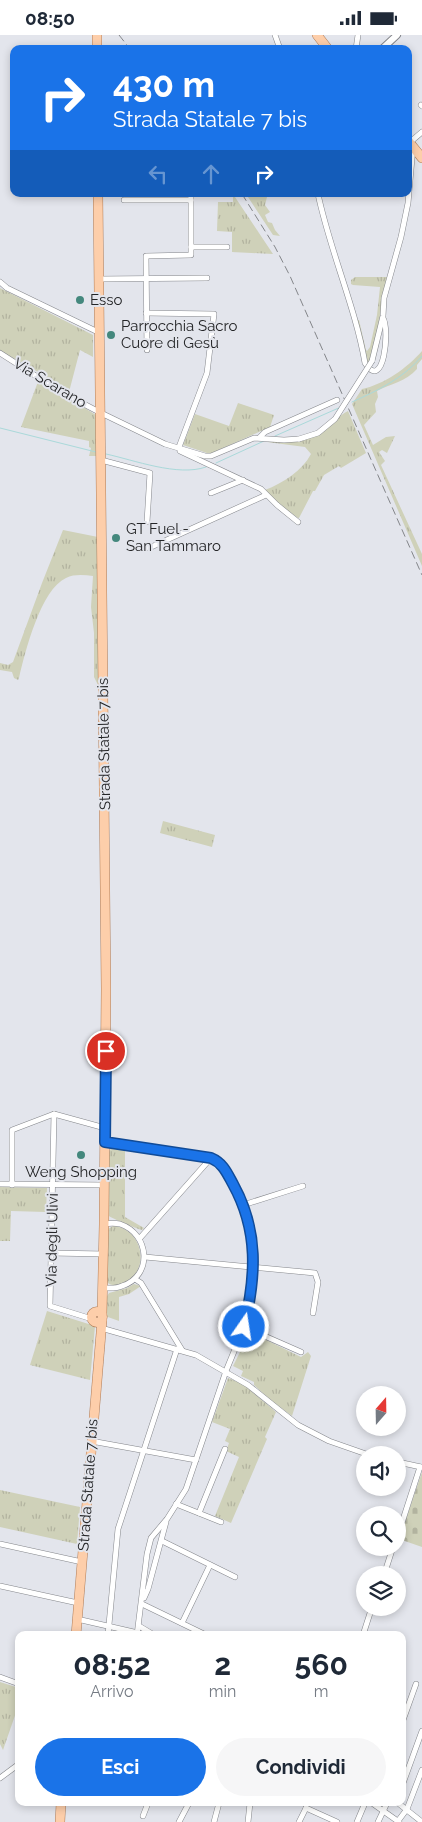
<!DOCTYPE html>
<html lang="it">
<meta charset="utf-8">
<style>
:root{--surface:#fff;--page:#f6f6f7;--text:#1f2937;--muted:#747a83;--accent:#1a73e8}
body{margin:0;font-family:Raleway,sans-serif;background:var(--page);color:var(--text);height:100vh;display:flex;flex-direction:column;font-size:19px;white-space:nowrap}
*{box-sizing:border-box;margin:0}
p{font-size:16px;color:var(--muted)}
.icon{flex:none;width:28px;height:28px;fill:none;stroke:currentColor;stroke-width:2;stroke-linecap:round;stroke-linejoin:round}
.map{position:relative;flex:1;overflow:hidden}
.sheet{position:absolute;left:15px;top:1596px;width:391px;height:175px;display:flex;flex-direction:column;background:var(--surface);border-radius:10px;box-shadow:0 2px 8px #0003}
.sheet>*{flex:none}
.banner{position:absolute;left:10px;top:10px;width:402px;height:152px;border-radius:10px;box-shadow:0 2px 8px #0003;background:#1a73e8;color:#fff;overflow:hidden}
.needle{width:32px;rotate:20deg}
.fabs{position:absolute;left:356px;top:1351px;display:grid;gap:10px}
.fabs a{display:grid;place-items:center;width:50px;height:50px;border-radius:50%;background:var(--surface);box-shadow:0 2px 8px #0003;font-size:25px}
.pin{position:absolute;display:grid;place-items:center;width:42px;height:42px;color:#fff;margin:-21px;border:2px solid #fff;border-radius:50%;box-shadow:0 1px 5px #0007}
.me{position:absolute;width:55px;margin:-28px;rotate:13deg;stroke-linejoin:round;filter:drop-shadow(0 0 4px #0008)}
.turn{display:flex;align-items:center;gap:18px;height:105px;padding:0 20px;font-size:22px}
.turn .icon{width:65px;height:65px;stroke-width:2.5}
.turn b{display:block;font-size:35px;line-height:42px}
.lanes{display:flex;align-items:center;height:48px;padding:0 20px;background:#0003;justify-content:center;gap:25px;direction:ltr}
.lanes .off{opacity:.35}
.eta{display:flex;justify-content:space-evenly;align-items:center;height:85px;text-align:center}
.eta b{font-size:30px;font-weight:700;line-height:35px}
.cta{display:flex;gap:10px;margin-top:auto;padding:10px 20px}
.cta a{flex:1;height:58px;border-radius:30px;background:var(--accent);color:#fff;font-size:20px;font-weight:700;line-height:58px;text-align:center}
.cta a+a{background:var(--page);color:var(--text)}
.status{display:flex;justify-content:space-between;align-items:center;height:35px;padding:0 25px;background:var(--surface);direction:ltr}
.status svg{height:14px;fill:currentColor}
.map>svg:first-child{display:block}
</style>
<div class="status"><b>08:50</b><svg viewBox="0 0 49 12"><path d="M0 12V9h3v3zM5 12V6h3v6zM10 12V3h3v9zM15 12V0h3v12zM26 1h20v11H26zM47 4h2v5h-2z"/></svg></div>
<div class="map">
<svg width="422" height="1787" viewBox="0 0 422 1787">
<defs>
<pattern id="grass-tufts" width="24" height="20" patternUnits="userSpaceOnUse" patternTransform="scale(1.25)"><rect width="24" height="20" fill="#cfd1b9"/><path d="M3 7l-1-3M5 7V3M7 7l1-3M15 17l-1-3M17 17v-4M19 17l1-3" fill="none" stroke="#b2b39f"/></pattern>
<pattern id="cemetery-stones" width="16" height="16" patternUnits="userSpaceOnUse" patternTransform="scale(1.25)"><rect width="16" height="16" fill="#cfd1b9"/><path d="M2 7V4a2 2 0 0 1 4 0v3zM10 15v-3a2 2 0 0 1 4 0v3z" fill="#b2b39f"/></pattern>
</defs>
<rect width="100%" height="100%" fill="#e3e5ec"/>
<!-- grass -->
<g fill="url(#grass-tufts)">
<polygon points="246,159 253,159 255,162 267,162 265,170 270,177 265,180 268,187 272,188 275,195 280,201 273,200"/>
<polygon points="233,162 235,162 273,219 232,217 232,197 217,196 218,167 233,167"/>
<polygon points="387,242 374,315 368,329 366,328 355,284 359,285 366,315 367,316 370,312 377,280 380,252 353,250 351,249 351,245 355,242"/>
<polygon points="0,253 93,300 93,322 80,315 69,357 30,332 0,316"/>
<path d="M422,316V324L417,330V334C407,346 390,349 377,356L378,362L375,369L376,377L364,390L373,410L386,402L395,401L387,418L382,415L379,417L385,426L381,430L422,519V531L352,369L362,354C385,349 407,333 422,316Z"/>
<polygon points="39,344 61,362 67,362 96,380 97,421 89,421 91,413 89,412 89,406 21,392"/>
<polygon points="238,368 274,380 270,392 210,419 183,410 195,379 229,391"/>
<path d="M348,376L366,418L341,433L339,431L324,440L315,456H313L299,483H298L275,467L265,455C283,448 302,436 311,419L305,412L267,407C282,403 308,404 321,398C331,393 338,380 348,376Z"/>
<path d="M63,495L98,502V650L94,642V598L91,572L93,541C84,540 74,539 66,543C41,554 25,617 19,643L18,645L14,643L12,637L0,635V628L8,630L13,627L42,548Z"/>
<polygon points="163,786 215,800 212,812 160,798"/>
<path d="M115,1111L125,1113V1182L144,1193L142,1195C140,1195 111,1183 109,1181V1117L111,1113Z"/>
<polygon points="0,1152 47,1153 46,1177 11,1176 10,1206 0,1206"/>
<path d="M113,1191C144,1193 152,1239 121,1249C115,1251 111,1251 107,1247L108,1194Z"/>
<polygon points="134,1249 141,1251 129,1259 119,1262 119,1286 105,1281 106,1263 109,1258 127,1253"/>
<polygon points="47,1276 95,1291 90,1345 30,1330"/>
<polygon points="250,1297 301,1322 308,1317 311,1321 292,1381 269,1364 254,1350 254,1347 241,1341 243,1336 233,1331"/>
<polygon points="228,1343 243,1349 276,1377 265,1402 267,1404 231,1488 215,1481 239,1422 226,1416 229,1408 225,1406 230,1394 212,1387"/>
<polygon points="0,1455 80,1472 77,1509 0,1492"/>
<polygon points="0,1647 19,1653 19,1669 3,1715 0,1709"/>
</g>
<!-- cemetery -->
<polygon fill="url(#cemetery-stones)" points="422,1437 422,1512 399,1504"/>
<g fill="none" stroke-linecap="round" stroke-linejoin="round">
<!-- stream -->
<g stroke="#aad9da" stroke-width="1">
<path d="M352,367C377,356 404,343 422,321"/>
<polyline points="0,393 96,417"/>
<polyline points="275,401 341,372"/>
<path d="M106,419C134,425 178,442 206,432"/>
<polyline points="216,428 264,406"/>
</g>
<defs>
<g id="minor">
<polyline points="275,0 280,14"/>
<polyline points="356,14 358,0"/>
<polyline points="421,70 422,71"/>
<polyline points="409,108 422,97"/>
<path d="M318,159C330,216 355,271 365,328C384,358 390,294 383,283"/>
<polyline points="124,165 191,165"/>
<polyline points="191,212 227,212"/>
<polyline points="99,244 207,243"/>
<polyline points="0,247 7,253 100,298"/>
<polyline points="146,278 214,279 207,338 179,412"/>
<polyline points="147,315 146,221 191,220 191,159"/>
<polyline points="0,318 61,357 101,378 165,409 205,421 211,421 254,403 284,405 299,404"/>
<polyline points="372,326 383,281 384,263 401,202 408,168 413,112"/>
<polyline points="260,402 265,397 337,365"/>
<polyline points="180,416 261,454 277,470 298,487"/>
<polyline points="101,425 150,438 147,487"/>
<polyline points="211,458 243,445"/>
<polyline points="149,513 266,460"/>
<polyline points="54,1079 50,1271 92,1284"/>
<polyline points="105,1107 211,1123 221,1129 225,1134 243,1170 253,1209 254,1232 252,1262 244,1292 226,1336 186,1454 167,1484 151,1503 147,1519 137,1600"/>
<polyline points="0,1149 105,1150"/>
<polyline points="12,1150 12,1095 54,1079 105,1093"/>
<polyline points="243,1170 303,1151"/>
<polyline points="140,1203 211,1123"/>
<polyline points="51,1218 104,1219"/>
<polyline points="145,1222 315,1238 318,1247 313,1278"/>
<polyline points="135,1244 141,1248 182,1315"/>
<path d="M103,1253C110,1253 116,1254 122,1251C153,1241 150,1199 120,1189C115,1188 110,1188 104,1189"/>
<polyline points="244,1292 301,1317"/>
<polyline points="101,1293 196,1320 248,1350 298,1390 329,1406 369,1420"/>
<polyline points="91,1406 196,1425"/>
<polyline points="398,1427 421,1432"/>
<polyline points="176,1469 221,1487"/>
<polyline points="199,1478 225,1414"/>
<polyline points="398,1500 420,1432"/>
<polyline points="162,1506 235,1542"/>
<polyline points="0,1509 82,1527"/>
<polyline points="384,1540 393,1512"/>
<polyline points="0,1551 78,1568"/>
<polyline points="144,1563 148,1554 166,1487"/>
<polyline points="142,1569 206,1600"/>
<polyline points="77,1584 138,1598"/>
<polyline points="182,1588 210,1530"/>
<polyline points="139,1591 154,1600"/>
<polyline points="108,1600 118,1494 177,1314"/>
<polyline points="363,1600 372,1572"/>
<polyline points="0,1642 19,1649"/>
<polyline points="402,1688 416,1649"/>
<polyline points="0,1743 19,1729"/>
<polyline points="402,1751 422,1696"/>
<polyline points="372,1768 399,1787"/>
<polyline points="398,1768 422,1787"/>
<polyline points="306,1773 337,1787"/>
<polyline points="143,1781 148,1768"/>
<polyline points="398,1786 407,1774 422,1735"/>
<polyline points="179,1787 189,1768"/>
<polyline points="214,1787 219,1768"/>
<polyline points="248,1787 250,1768"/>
<polyline points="299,1787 306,1773"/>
<polyline points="357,1787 365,1768"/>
<polyline points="378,1787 387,1768"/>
</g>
<polyline id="tertiary" points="382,14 397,0"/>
<g id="primary">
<polyline points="97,0 97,14"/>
<polyline points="317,0 328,14"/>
<polyline points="409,107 422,123"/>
<polyline points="98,159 106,954 104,1189 102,1279"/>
<circle cx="97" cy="1282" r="5.5"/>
<polyline points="76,1600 102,1286"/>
<polyline points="60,1787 61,1768"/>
</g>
</defs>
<!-- minor casing -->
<use href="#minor" stroke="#84868b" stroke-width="6"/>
<!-- tertiary casing -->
<use href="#tertiary" stroke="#84868b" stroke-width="8"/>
<!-- primary casing -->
<use href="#primary" stroke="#b07d58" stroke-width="10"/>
<!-- minor -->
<use href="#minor" stroke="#fff" stroke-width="5"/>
<!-- tertiary -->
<use href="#tertiary" stroke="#fff" stroke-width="6"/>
<!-- primary -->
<use href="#primary" stroke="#fdceaa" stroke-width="9"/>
<!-- rail -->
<g stroke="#84868a" stroke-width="1" stroke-dasharray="8 4" stroke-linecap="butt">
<polyline points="119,0 130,14"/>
<polyline points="242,159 275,212 290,241 422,540"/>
</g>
<defs>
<polyline id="minor-bridge" points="299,404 318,398 335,384 372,326"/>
</defs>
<!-- minor-bridge casing -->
<use href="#minor-bridge" stroke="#84868b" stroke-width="6" stroke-linecap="butt"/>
<!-- minor-bridge -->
<use href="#minor-bridge" stroke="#fff" stroke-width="5"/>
</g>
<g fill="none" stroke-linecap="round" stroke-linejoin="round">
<defs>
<path id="route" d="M106,1016L105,1107L211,1123C223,1128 227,1138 233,1149C259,1196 256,1241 244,1292"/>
</defs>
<!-- route casing -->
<use href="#route" stroke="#114b97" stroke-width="12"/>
<!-- route -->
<use href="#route" stroke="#1a73e8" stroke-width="9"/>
</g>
<!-- markers -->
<g fill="#44887d" stroke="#e3e5ec" stroke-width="2">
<circle cx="80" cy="265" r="5"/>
<circle cx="111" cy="300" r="5"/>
<circle cx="116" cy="503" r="5"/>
<circle cx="81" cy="1120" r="5"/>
</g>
<g text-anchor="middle" stroke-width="4" stroke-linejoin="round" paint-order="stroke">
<!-- poi labels -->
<g font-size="15" fill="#242527" stroke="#e3e5ec" text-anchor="start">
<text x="90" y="270">Esso</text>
<text x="121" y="296">Parrocchia Sacro<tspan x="121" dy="17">Cuore di Gesù</tspan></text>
<text x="126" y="499">GT Fuel -<tspan x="126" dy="17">San Tammaro</tspan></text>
<text x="81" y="1142" text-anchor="middle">Weng Shopping</text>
</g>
<!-- street labels -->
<g font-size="15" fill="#242527" stroke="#e3e5ec">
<text transform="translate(50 348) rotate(31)" y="5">Via Scarano</text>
<text transform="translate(104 709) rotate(-91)" y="5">Strada Statale 7 bis</text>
<text transform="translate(52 1205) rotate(-89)" y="5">Via degli Ulivi</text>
<text transform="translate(88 1450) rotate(-86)" y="5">Strada Statale 7 bis</text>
</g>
</g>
</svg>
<div class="fabs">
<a><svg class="needle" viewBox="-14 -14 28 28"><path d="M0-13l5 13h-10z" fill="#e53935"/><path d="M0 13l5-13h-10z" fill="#747a83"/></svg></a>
<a><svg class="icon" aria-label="sound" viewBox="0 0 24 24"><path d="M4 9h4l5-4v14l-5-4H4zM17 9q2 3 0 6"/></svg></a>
<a><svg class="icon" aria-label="search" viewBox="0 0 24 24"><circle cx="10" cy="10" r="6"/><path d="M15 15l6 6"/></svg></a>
<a><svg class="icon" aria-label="layers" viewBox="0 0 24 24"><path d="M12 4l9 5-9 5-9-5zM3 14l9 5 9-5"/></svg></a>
</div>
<div class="pin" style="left:106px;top:1016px;background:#d93025"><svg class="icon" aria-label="arrive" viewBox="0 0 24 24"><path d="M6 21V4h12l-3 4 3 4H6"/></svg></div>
<svg class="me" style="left:244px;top:1292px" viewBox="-20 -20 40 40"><circle r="17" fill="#1a73e8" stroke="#fff" stroke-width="3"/><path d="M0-11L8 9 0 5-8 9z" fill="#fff"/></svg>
<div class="banner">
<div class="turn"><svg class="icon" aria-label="right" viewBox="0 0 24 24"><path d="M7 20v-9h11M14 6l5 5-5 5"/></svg><div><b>430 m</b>Strada Statale 7 bis</div></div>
<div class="lanes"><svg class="icon off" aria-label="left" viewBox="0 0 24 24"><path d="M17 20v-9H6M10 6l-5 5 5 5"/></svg><svg class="icon off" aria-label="ahead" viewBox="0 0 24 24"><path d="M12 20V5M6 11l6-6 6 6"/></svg><svg class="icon" aria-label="right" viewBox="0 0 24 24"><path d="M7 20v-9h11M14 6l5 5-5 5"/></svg></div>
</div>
<section class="sheet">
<div class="eta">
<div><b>08:52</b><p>Arrivo</p></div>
<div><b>2</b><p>min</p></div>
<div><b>560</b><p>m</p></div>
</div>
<div class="cta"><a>Esci</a><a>Condividi</a></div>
</section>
</div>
